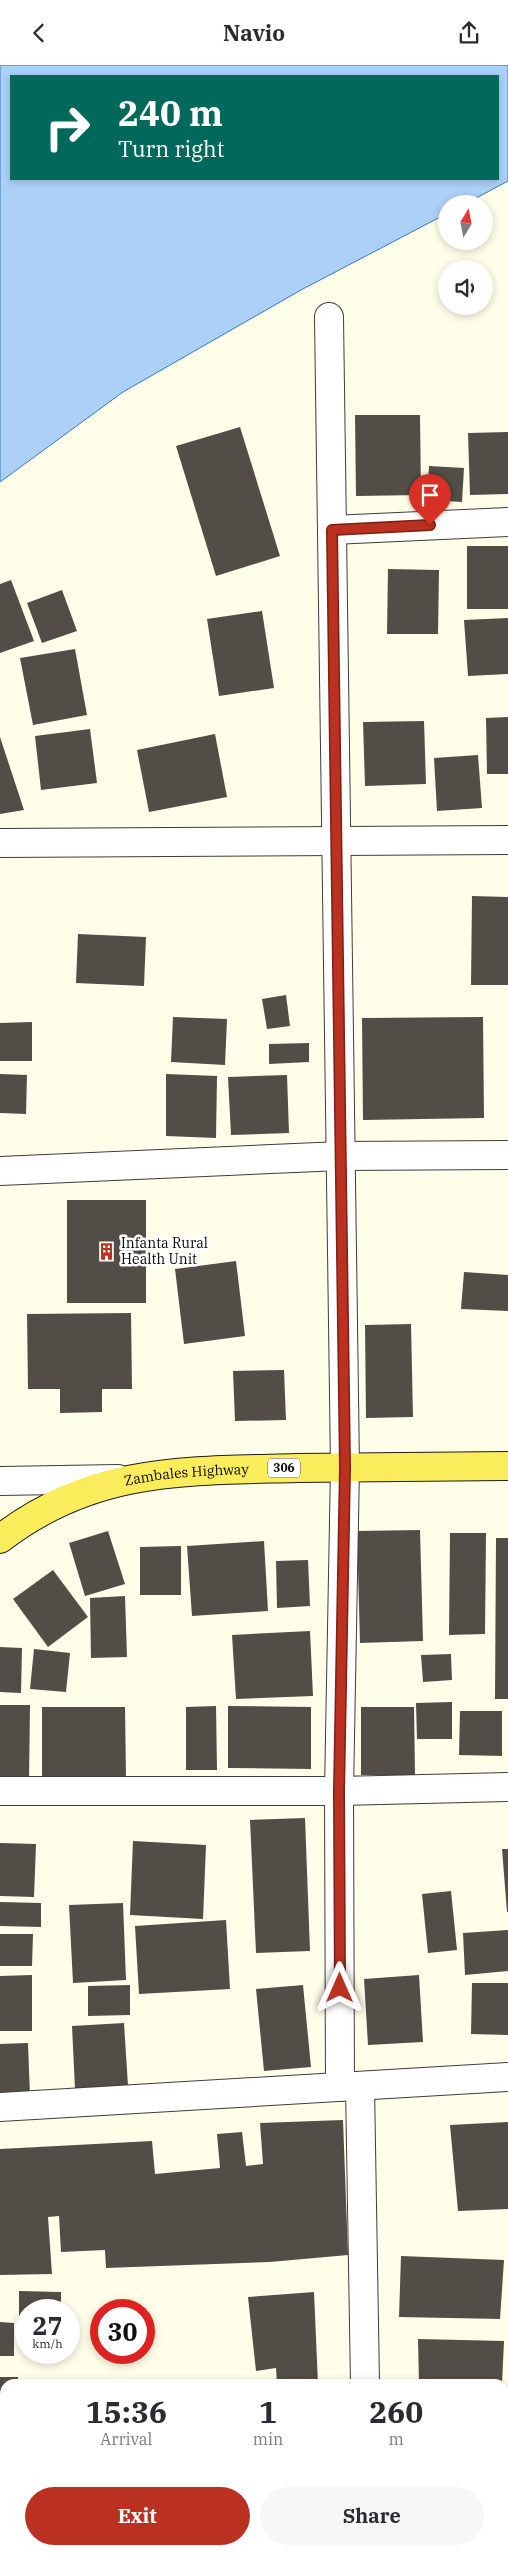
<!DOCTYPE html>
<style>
:root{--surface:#fff;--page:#f7f7f7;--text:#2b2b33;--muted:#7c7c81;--accent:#bb3121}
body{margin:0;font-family:"IBM Plex Serif",serif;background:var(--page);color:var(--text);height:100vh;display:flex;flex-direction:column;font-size:19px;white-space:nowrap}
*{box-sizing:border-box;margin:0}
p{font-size:16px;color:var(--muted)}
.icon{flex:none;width:28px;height:28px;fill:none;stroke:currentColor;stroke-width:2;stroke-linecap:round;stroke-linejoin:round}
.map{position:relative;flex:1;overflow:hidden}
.drawer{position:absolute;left:0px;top:2314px;width:509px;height:176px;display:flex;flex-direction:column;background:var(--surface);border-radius:15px 15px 0 0;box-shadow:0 2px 8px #0003}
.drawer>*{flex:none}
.top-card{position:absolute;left:10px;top:10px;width:489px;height:105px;border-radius:0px;box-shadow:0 2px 8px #0003;background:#00695c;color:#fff;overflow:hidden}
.needle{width:32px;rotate:10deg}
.controls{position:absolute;left:438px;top:130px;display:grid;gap:10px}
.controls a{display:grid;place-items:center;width:55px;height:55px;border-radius:50%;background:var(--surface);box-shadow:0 2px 8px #0003;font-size:25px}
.speed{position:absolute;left:15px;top:2234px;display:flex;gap:10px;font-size:25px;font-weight:700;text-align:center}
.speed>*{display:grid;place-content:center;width:65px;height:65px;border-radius:50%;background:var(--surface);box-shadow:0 2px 8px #0003;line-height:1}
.speed small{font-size:12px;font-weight:400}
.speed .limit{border:8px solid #d22;background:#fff;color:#111}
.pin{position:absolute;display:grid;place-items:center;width:42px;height:42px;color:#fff;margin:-51px -21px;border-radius:50% 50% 50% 0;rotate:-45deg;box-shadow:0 0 5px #0007}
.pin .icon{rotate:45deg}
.me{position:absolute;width:55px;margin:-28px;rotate:0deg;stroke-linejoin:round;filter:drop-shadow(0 0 4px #0008)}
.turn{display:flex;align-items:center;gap:18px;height:105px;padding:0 25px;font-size:22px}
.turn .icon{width:65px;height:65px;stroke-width:2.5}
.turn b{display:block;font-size:35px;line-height:42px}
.eta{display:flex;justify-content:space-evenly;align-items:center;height:85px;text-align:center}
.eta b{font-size:30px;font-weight:700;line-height:35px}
.cta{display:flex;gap:10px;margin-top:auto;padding:10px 25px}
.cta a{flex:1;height:58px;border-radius:30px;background:var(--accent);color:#fff;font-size:20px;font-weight:700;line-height:58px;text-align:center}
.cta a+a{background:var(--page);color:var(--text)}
header{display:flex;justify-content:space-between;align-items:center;height:65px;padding:0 25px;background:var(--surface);font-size:22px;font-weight:700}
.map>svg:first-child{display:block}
</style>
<header><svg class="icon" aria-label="back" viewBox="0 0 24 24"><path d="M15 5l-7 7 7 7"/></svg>Navio<svg class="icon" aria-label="share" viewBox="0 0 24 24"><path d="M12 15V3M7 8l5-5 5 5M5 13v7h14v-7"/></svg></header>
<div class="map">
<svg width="508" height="2489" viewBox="0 0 508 2489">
<rect width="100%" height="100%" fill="#fffee8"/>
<!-- water -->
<path fill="#acd0f7" stroke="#3279cf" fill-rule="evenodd" d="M0,0H508V116L465,139H446V149L301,225L123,327L0,417ZM11,11H498V114H11Z"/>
<!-- building -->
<g fill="#534d47">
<polygon points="355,350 420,350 421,430 356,431"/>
<polygon points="240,362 280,491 216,511 176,381"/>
<polygon points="508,367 508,429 470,430 468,368"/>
<polygon points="429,401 464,403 462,437 427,435"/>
<rect x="467" y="481" width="41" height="63"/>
<polygon points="388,504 439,505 438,569 387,569"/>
<polygon points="11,515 34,576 0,588 0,519"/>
<polygon points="62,525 77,566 42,578 27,538"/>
<polygon points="262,546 274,623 219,631 207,554"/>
<polygon points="508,553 508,609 468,611 464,555"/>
<polygon points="75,584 87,650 33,660 20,593"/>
<polygon points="508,652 508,709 487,709 486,653"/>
<polygon points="424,656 426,719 365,721 363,657"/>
<polygon points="90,664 97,718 41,725 35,671"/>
<polygon points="215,669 227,732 149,747 137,685"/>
<polygon points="0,672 24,745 0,749"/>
<polygon points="478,690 482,743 437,746 434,693"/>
<polygon points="472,831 508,832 508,920 471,920"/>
<polygon points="78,869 146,872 144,921 76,918"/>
<polygon points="286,930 290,961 267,964 262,934"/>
<polygon points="173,952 227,954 225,1000 171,997"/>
<polygon points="483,952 484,1053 363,1055 362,953"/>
<polygon points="32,957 32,996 0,996 0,958"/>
<polygon points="309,978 309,997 269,999 269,979"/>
<polygon points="0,1009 27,1010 26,1049 0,1048"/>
<polygon points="166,1009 217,1011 216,1073 166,1071"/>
<polygon points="287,1010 289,1068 231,1070 228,1012"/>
<rect x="67" y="1135" width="79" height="103"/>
<polygon points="236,1196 245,1271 184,1279 175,1204"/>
<polygon points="464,1207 508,1210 508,1246 461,1244"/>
<polygon points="131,1248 132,1324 102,1324 102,1347 60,1348 60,1324 28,1324 27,1249"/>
<polygon points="411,1259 413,1352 366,1353 365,1260"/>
<polygon points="284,1305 286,1355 235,1356 233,1306"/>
<polygon points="420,1465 423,1576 360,1578 357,1466"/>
<polygon points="108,1466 125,1519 85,1531 69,1478"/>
<polygon points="450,1468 486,1468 485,1569 449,1570"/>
<polygon points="496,1473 508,1473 508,1634 495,1634"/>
<polygon points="264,1476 268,1546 192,1551 187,1481"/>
<polygon points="181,1481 181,1530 140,1530 140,1482"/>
<polygon points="308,1495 310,1541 277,1543 276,1496"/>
<polygon points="53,1505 88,1552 48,1582 13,1534"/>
<polygon points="125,1531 127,1592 91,1593 90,1533"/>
<polygon points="310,1566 313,1631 236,1634 232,1570"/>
<polygon points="0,1582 22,1583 21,1628 0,1627"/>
<polygon points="34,1584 70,1588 66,1627 30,1624"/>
<polygon points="451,1589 452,1615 423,1617 421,1590"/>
<polygon points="452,1637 452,1674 417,1674 416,1638"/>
<polygon points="0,1640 30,1640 29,1715 0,1715"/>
<polygon points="216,1641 217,1705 186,1705 186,1642"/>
<polygon points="228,1641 311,1642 311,1704 228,1703"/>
<polygon points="42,1642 125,1642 126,1712 42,1713"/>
<polygon points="361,1642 414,1642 415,1710 361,1710"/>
<polygon points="460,1646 502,1646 502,1691 459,1690"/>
<polygon points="305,1753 310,1886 256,1888 250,1755"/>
<polygon points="133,1776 206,1780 203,1854 130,1850"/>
<polygon points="0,1778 36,1779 34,1832 0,1831"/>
<polygon points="502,1784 508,1784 508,1847 507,1847"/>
<polygon points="451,1826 457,1885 428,1888 422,1829"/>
<polygon points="0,1837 41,1838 41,1862 0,1861"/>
<polygon points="123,1838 126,1915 73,1918 69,1840"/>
<polygon points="226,1855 230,1924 139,1929 135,1861"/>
<polygon points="508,1865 508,1906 465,1910 463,1868"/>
<polygon points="0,1869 33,1869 32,1901 0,1901"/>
<polygon points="32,1910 32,1966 0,1966 0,1911"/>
<polygon points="419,1910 423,1977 368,1980 364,1914"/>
<polygon points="472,1918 508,1918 508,1970 471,1969"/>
<polygon points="130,1920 130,1950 88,1951 88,1921"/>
<polygon points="303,1920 311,2002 264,2006 256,1924"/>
<polygon points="124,1958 128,2021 75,2024 72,1961"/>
<polygon points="28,1978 30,2031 0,2033 0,1979"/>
<polygon points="343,2055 348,2190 270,2197 106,2203 105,2185 61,2187 59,2151 48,2152 52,2209 0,2210 0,2084 152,2076 155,2109 220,2103 217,2069 242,2067 246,2101 263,2099 260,2058"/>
<polygon points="508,2057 508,2144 458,2146 450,2060"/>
<polygon points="401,2191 504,2195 500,2254 399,2252"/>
<polygon points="19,2226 61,2227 61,2245 26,2245 26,2253 19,2253"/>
<polygon points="314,2227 318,2319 277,2319 276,2303 256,2306 248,2232"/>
<polygon points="0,2257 14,2258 14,2291 0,2291"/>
<polygon points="418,2274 504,2276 502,2319 419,2319"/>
<polygon points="0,2312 18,2312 18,2319 5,2319 5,2402 0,2402"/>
<rect x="0" y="2408" width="5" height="30"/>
<polygon points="0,2443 5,2443 5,2485 23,2485 23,2489 0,2489"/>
<rect x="236" y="2485" width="56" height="4"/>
</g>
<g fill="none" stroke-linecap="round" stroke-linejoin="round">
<defs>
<g id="minor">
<polyline points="329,252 345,1402 339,1726 340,2022"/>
<polyline points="332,465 508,457"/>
<polyline points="0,778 508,775"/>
<polyline points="0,1106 341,1091 508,1090"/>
<polyline points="0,1726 339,1726 508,1722"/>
<polyline points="360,2021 365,2319"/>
<polyline points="0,2042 508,2012"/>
<polyline points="504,2406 508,2406"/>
</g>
<polyline id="tertiary" points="0,1416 118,1414"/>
<g id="primary">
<path id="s1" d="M0,1474C93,1402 185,1406 296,1403C366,1402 437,1401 508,1401"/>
</g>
</defs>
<!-- minor casing -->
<use href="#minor" stroke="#3d3d3d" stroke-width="30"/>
<!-- tertiary casing -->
<use href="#tertiary" stroke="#3d3d3d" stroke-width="30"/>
<!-- primary casing -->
<use href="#primary" stroke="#1b1b1b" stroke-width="30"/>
<!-- minor -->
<use href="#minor" stroke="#fff" stroke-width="28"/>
<!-- tertiary -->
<use href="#tertiary" stroke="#fff" stroke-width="28"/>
<!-- primary -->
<use href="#primary" stroke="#fbec5c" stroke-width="28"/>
</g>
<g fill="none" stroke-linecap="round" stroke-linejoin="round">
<defs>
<polyline id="route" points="340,1923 339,1726 345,1402 332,465 430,460"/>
</defs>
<!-- route casing -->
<use href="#route" stroke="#7a2015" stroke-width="12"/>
<!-- route -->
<use href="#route" stroke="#bb3121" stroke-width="9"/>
</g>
<!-- icons -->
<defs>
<symbol id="building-bare" viewBox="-9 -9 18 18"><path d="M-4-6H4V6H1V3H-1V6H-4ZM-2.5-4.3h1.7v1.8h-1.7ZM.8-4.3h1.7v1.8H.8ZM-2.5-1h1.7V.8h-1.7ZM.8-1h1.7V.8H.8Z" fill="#bb3121" stroke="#fff" stroke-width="2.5" paint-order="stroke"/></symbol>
</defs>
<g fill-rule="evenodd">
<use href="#building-bare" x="94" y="1174" width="25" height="25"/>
</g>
<g text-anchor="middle" stroke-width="5" stroke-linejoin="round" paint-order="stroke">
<!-- shield labels -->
<rect fill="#fff" stroke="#545454" stroke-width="1" x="268" y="1393.5" width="32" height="19" rx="4"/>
<g font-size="12" font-weight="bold" fill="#0a0a0a">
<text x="284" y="1407">306</text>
</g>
<!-- poi labels -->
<g font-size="14" fill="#0a0a0a" stroke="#fff" text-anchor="start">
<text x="121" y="1183">Infanta Rural<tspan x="121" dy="16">Health Unit</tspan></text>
</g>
<!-- street labels -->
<g font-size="14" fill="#0a0a0a" stroke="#fff">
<text dy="5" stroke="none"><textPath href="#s1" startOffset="201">Zambales Highway</textPath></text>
</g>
</g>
</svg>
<div class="controls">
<a><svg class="needle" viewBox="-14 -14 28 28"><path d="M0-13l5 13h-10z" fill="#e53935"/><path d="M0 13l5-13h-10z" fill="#7c7c81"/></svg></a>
<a><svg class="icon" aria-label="sound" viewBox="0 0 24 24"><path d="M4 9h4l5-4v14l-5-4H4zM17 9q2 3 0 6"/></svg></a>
</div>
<div class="speed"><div>27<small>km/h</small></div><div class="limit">30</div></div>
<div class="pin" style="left:430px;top:460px;background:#d93025"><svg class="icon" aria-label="arrive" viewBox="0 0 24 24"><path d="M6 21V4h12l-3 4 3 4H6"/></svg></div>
<svg class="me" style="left:340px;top:1923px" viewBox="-20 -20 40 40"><path d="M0-17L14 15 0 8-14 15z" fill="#bb3121" stroke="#fff" stroke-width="4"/></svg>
<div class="top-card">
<div class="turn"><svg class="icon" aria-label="right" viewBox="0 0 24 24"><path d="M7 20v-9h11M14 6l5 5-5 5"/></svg><div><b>240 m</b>Turn right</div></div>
</div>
<section class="drawer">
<div class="eta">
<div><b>15:36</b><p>Arrival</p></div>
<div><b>1</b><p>min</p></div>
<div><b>260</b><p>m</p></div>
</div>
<div class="cta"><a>Exit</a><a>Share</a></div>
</section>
</div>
